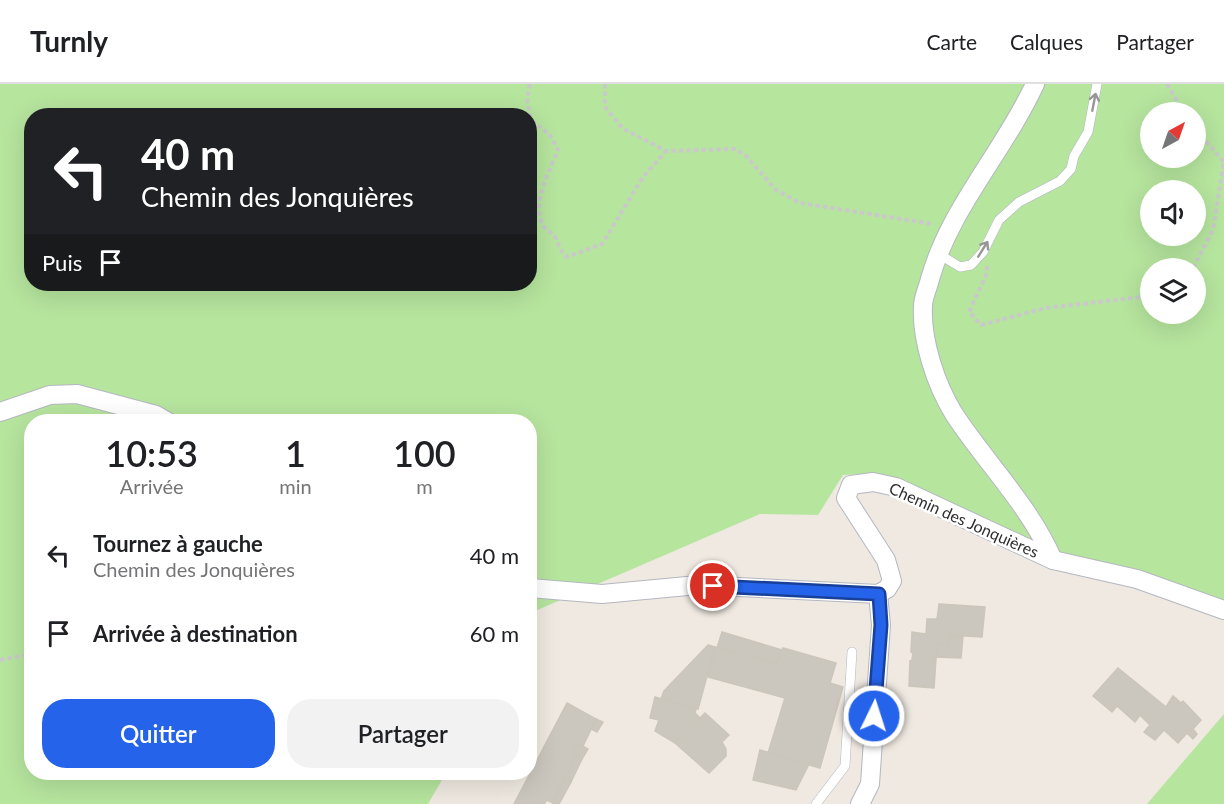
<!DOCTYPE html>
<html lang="fr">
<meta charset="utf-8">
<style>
:root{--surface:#fff;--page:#f2f2f2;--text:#202124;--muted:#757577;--line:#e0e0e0;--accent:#2563eb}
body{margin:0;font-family:Lato,sans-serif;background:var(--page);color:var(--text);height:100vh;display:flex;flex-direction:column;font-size:22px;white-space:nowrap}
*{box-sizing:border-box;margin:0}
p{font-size:20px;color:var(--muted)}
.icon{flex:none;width:33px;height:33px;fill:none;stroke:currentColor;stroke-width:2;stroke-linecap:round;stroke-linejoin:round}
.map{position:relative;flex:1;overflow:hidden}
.sheet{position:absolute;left:24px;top:330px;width:513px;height:366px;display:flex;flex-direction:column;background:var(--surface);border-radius:24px;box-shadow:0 6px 24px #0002}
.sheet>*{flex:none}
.guide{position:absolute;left:24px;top:24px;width:513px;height:183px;border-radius:24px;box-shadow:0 6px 24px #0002;background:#202124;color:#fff;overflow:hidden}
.needle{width:39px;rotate:40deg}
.buttons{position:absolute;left:1140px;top:18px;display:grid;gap:12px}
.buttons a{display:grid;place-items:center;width:66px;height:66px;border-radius:50%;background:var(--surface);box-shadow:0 6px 24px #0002;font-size:30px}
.pin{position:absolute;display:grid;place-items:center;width:51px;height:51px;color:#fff;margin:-26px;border:3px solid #fff;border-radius:50%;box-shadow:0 2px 6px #0007}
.me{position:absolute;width:66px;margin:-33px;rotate:4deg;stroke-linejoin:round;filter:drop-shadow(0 0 4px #0008)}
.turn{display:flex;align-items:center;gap:21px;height:126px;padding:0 18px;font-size:27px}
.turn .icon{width:78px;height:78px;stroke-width:2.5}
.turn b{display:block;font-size:42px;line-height:51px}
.then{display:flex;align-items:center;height:57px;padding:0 18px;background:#0003;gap:12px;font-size:22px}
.eta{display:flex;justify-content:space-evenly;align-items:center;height:102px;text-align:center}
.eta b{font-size:36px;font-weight:600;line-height:42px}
.button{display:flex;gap:12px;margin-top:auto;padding:12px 18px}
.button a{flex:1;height:69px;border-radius:24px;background:var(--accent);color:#fff;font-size:24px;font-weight:600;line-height:69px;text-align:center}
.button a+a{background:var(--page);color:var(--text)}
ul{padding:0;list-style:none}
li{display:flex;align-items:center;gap:18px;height:78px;padding:0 18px}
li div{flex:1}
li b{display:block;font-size:22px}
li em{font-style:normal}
header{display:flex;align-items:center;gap:36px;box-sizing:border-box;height:84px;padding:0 30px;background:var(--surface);border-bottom:2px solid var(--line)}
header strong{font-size:28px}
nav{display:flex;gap:33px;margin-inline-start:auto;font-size:21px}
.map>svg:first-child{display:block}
</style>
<header>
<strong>Turnly</strong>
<nav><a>Carte</a><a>Calques</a><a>Partager</a></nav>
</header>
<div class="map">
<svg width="1224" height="720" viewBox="0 0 1224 720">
<rect width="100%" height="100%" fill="#efe9e1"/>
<!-- green -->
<g fill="#b6e59e" fill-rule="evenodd">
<path d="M0,0H1224V528L1011,456L876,389L843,391L818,431L760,430L535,527L530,538V338H32V688L446,689L428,720H0ZM1150,28H1196V74H1150ZM32,32H530V200H32ZM1150,106H1196V152H1150ZM1150,184H1196V230H1150Z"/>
<polygon points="1224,630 1224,720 1147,720"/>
</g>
<!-- building -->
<g fill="#cbc7bf" stroke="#cbc5ba" stroke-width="1.5">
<polygon points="939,520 985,523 982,553 950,551 948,561 937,560 934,604 909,602 910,577 912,576 913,569 911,568 912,548 926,550 927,535 937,535"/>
<polygon points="722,548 782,566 777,580 717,564"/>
<polygon points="950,551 963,552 961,574 936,573 937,560 948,561"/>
<polygon points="708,561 715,563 698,625 661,615 664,607"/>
<polygon points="715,563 777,580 783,564 836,579 830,599 843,603 820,684 768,669 785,614 708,593"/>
<polygon points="1118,584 1166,623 1173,612 1181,619 1183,617 1201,636 1193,645 1197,650 1193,655 1187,649 1178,659 1164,646 1155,656 1144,648 1150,641 1140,631 1135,638 1117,622 1112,628 1093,612"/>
<polygon points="655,613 696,625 695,629 700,634 675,659 655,647 659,636 650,634"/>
<polygon points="567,619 596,635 583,662 577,659 573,669 577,672 553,719 547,716 544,720 514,720"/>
<polygon points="705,629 729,651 722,658 726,665 726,672 709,689 675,659"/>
<polygon points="596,635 603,638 597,648 591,645"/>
<polygon points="577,659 588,665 582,675 573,669"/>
<polygon points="760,666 809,680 796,706 753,696"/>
<polygon points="577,672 582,675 571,698 565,695"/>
<polygon points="565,695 571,698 559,720 555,720 553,719"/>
</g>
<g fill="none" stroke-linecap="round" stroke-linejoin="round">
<defs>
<g id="service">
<polyline points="937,169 960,183 971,181 983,168 999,136 1019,118 1060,97 1071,85 1074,72 1088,48 1097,0"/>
<polyline points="816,720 845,682 852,568"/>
</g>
<g id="minor">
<path d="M1035,0C1004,67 950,124 930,195C928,204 923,213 923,222C921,256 936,301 954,330C986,379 1030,422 1053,476"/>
<polyline points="0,328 50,311 77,310 156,331 168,338"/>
<polyline points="530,504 602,510 698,501 878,510 887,505 892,497 886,476 846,414 851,401 873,398 896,403 1053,476 1137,495 1224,526"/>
<polyline points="860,720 870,700 881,541 878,510"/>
</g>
</defs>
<!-- service casing -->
<use href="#service" stroke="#b4b7c1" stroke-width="10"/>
<!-- minor casing -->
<use href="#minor" stroke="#b4b7c1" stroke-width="20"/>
<!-- path -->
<g stroke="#c9c9c9" stroke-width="4" stroke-dasharray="4.5 3" stroke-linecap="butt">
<path d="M530,0L527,15L531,36L550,51L558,66C550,87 532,117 542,139C544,145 551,148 555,153C560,161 559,166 567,173L602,160L643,93L666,67"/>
<polyline points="605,0 605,23 622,44 666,67 735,65 746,72 776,106 800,119 933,140"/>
<polyline points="1167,0 1184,28"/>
<polyline points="1196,46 1224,78"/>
<polyline points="987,182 987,189 969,228 981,241 1046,224 1150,212"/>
<polyline points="1193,184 1213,146 1224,77"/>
<polyline points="0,576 32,570"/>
</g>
<!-- service -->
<use href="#service" stroke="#fff" stroke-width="9"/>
<!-- minor -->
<use href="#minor" stroke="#fff" stroke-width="18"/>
</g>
<!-- one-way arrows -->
<defs><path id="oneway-shaft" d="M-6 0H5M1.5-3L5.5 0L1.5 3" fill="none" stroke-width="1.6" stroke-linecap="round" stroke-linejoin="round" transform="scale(1.5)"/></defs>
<g stroke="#969696">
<use href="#oneway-shaft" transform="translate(1094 18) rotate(-79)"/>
<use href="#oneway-shaft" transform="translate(983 165) rotate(-58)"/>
</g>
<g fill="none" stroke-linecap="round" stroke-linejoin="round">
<defs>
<polyline id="route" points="713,502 879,510 881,541 874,632"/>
</defs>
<!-- route casing -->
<use href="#route" stroke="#184099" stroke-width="15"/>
<!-- route -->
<use href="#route" stroke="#2563eb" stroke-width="10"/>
</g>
<g text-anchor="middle" stroke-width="5" stroke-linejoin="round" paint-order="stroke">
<!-- street labels -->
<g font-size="16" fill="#2e2e2e" stroke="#fff">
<text transform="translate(964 436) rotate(24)" y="6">Chemin des Jonquières</text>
</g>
</g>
</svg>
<div class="buttons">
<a><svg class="needle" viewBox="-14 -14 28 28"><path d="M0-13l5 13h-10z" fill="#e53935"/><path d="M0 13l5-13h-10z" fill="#757577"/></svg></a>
<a><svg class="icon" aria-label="sound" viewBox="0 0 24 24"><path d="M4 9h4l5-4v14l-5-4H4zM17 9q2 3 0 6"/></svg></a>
<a><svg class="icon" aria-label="layers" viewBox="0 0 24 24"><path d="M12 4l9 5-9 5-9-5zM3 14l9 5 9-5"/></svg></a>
</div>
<div class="pin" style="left:713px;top:502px;background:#d93025"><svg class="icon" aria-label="arrive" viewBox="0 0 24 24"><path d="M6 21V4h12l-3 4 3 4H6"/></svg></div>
<svg class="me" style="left:874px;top:632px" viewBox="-20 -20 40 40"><circle r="17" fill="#2563eb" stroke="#fff" stroke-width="3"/><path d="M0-11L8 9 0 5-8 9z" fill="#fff"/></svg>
<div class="guide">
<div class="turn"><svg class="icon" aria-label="left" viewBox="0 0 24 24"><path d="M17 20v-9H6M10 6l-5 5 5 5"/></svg><div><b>40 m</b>Chemin des Jonquières</div></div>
<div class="then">Puis<svg class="icon" aria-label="arrive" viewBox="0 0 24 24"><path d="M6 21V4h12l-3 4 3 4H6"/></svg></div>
</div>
<section class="sheet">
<div class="eta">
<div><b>10:53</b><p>Arrivée</p></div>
<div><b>1</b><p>min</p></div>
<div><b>100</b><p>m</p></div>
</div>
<ul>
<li><svg class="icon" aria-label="left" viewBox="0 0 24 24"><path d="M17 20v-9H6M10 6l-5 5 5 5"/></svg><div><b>Tournez à gauche</b><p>Chemin des Jonquières</p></div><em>40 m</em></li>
<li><svg class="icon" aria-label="arrive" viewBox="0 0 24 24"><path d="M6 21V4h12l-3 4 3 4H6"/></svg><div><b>Arrivée à destination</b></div><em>60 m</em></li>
</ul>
<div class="button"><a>Quitter</a><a>Partager</a></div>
</section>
</div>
